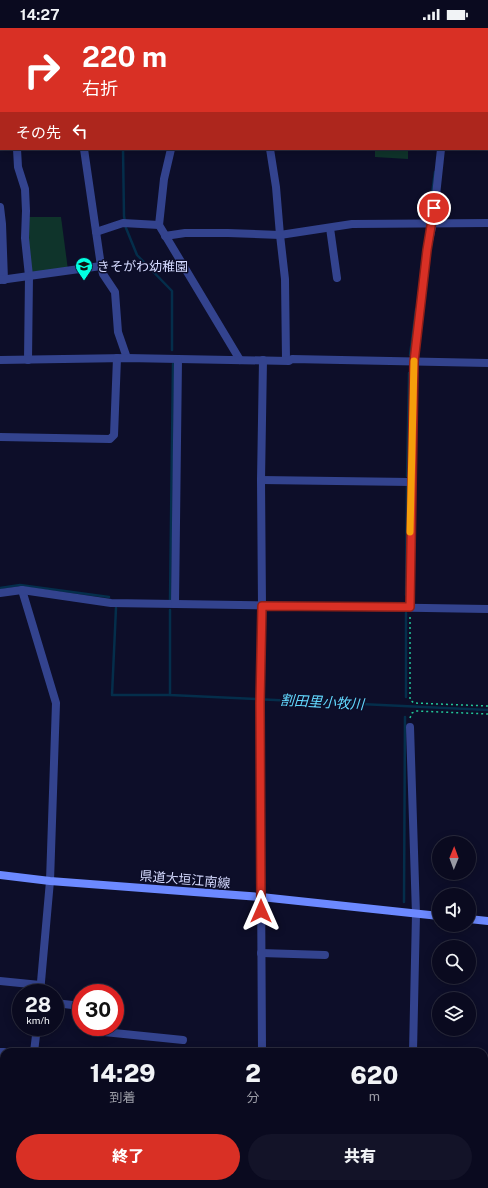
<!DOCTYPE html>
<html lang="ja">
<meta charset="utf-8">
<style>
:root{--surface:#0a0a1f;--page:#131328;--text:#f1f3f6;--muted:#999aa4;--line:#2a2b3d;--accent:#d93025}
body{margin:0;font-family:"Public Sans","Noto Sans JP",sans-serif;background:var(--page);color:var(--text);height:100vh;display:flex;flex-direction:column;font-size:15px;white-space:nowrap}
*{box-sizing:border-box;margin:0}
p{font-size:13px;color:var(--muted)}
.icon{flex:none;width:22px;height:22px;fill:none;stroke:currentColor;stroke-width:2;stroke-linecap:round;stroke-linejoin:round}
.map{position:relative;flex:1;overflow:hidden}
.panel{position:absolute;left:0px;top:1020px;width:488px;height:140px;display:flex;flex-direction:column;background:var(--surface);border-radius:12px 12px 0 0;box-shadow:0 2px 10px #0003,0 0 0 1px var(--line)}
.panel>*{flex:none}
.guide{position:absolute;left:0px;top:0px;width:488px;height:122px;box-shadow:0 2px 10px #0003,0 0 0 1px var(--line);background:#d93025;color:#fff;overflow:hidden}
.needle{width:26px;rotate:1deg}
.tools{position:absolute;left:432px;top:808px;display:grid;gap:8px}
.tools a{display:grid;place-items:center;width:44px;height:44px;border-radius:50%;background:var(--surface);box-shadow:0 2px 10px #0003,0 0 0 1px var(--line);font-size:20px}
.speed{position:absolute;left:12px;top:956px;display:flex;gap:8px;font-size:20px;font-weight:700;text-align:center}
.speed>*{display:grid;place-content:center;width:52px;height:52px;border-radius:50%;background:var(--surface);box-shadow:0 2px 10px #0003,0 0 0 1px var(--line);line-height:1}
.speed small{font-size:10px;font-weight:400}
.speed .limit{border:6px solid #d22;background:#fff;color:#111}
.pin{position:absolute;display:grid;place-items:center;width:34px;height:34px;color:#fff;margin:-17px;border:2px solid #fff;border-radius:50%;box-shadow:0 1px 4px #0007}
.me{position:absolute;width:44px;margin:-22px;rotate:0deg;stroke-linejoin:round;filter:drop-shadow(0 0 3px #0008)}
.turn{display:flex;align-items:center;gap:14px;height:84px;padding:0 16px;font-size:18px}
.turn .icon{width:52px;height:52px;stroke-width:2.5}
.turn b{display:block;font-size:28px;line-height:34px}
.then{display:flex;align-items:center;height:38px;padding:0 16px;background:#0003;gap:8px;font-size:15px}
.eta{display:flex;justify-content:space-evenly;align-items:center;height:68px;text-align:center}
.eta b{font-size:24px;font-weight:800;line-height:28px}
.cta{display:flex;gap:8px;margin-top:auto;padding:8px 16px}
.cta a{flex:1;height:46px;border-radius:24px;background:var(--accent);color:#fff;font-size:16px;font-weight:800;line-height:46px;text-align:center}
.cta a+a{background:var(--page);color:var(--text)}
.status{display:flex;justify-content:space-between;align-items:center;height:28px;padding:0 20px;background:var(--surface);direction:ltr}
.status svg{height:11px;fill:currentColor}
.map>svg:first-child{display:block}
</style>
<div class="status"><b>14:27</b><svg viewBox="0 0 49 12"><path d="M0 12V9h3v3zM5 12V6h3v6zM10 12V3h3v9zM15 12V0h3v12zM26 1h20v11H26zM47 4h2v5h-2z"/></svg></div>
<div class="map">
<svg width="488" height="1160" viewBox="0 0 488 1160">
<rect width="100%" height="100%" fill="#0d0e29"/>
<!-- green -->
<g fill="#0f342b">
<polygon points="375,121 408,121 408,131 375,129"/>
<polygon points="26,189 61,189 68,242 29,248"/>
<polygon points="484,1051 488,1051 488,1160 181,1160 182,1156 484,1156"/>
</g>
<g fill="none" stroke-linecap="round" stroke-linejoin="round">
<!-- stream -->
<g stroke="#042e4b" stroke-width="2.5">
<polyline points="101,0 102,1"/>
<polyline points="123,121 124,188 126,200 137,227 172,263 172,322"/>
<polyline points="429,187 435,144"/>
<polyline points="410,327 416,281"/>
<polyline points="407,448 409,345"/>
<polyline points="0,560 20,557 109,569"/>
<polyline points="406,567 407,457"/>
<polyline points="170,572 173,336"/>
<polyline points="116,580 112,667 170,667"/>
<polyline points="170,582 170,667 488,682"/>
<polyline points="406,669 406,585"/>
<polyline points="404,874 405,689"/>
</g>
<!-- path -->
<g stroke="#22c799" stroke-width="1.5" stroke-dasharray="2 3" stroke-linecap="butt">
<polyline points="410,589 410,672 414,675 488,678"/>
<polyline points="410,690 412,685 417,683 488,686"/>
</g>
<!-- street -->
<g stroke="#33438e" stroke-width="8">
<polyline points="57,0 57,1"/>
<polyline points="143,0 143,1"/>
<polyline points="338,0 338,1"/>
<polyline points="411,0 412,1"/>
<polyline points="264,1 265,0"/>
<polyline points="308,1 309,0"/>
<polyline points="487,103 488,103"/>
<polyline points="17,121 18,139 25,161 26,183 25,210 29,248 28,332"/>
<polyline points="84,121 101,238 103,246 115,264 118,304 127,330"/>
<polyline points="171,121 164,151 159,197 240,332"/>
<polyline points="270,121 276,159 280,207 285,251 286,332"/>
<polyline points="0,179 2,196 4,252"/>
<polyline points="330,200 337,250"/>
<polyline points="96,204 123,195 159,197"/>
<polyline points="165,208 185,205 228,205 280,207 352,196 488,195"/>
<polyline points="0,252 101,238"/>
<polyline points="0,332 127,330 289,333 292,331 488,335"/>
<polyline points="0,409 110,411 114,407 117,330"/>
<polyline points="261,452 411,454"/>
<polyline points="22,562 56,675 50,853 40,965"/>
<polyline points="0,565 22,562 111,575 488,581"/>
<polyline points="175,576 178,332"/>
<polyline points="410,579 414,334 427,222 433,195 441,121"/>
<polyline points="410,699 416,886 413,1024"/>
<polyline points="261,925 325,927"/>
<polyline points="0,953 40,957"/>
<polyline points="55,975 81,978"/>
<polyline points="104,999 104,1004 183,1012"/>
<polyline points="0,1024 4,1024"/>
<polyline points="34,1024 37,999"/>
<polyline points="262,1024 260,675 262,578 261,452 263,332"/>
<polyline points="0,1146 4,1146"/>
<polyline points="101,1156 156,1160"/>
</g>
<!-- secondary -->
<g stroke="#6c89ff" stroke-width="8">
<polyline points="16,1 17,0"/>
<polyline points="0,14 1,14"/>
<polyline points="0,847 50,853 261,869 439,888"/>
<polyline points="469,891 488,893"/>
</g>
</g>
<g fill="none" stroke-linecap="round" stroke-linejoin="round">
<defs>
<polyline id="route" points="261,883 260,675 262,578 410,579 414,334 427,222 434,180"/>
</defs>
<!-- route casing -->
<use href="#route" stroke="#8d1f18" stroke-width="10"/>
<!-- route -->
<use href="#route" stroke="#d93025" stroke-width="7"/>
<!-- slow -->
<polyline stroke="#f59e0b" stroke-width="7" points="410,504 414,333"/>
</g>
<!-- icons -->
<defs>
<symbol id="school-pin" viewBox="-11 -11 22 30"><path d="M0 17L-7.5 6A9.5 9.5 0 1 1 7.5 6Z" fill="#01ffe1" stroke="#0d0e29"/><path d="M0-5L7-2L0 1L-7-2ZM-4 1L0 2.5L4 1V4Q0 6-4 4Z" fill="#111"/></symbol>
</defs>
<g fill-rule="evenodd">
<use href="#school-pin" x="74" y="228" width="20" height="27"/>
</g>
<g text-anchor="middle" stroke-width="3" stroke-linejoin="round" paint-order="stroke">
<!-- poi labels -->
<g font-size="13" fill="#d5daff" stroke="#0d0e29" text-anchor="start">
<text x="97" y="243">きそがわ幼稚園</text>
</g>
<!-- street labels -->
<g font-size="13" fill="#d5daff" stroke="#0d0e29">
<text transform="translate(185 851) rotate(5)" y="5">県道大垣江南線</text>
</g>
<!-- water labels -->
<g font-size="14" font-style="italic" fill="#63d9ff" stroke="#0d0e29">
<text transform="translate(322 674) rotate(3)" y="5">割田里小牧川</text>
</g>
</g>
</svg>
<div class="tools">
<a><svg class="needle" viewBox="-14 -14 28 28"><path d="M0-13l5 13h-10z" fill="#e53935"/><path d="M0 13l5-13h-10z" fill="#999aa4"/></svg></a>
<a><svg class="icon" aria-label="sound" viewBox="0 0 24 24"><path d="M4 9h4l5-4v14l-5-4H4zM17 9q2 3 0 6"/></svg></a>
<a><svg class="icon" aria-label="search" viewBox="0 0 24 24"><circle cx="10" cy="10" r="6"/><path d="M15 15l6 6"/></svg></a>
<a><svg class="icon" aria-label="layers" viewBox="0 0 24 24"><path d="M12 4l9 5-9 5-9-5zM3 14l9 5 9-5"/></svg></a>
</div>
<div class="speed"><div>28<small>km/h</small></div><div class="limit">30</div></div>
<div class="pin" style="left:434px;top:180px;background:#d93025"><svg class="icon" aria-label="arrive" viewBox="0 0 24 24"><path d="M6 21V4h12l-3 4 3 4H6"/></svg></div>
<svg class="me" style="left:261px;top:883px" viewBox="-20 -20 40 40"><path d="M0-17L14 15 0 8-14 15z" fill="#d93025" stroke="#fff" stroke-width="4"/></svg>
<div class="guide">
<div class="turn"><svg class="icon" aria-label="right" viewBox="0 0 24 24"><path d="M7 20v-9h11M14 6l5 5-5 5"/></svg><div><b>220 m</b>右折</div></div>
<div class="then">その先<svg class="icon" aria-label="left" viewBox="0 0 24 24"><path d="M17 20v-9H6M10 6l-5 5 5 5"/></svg></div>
</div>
<section class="panel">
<div class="eta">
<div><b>14:29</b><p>到着</p></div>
<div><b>2</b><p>分</p></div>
<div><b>620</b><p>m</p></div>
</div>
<div class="cta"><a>終了</a><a>共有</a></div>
</section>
</div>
